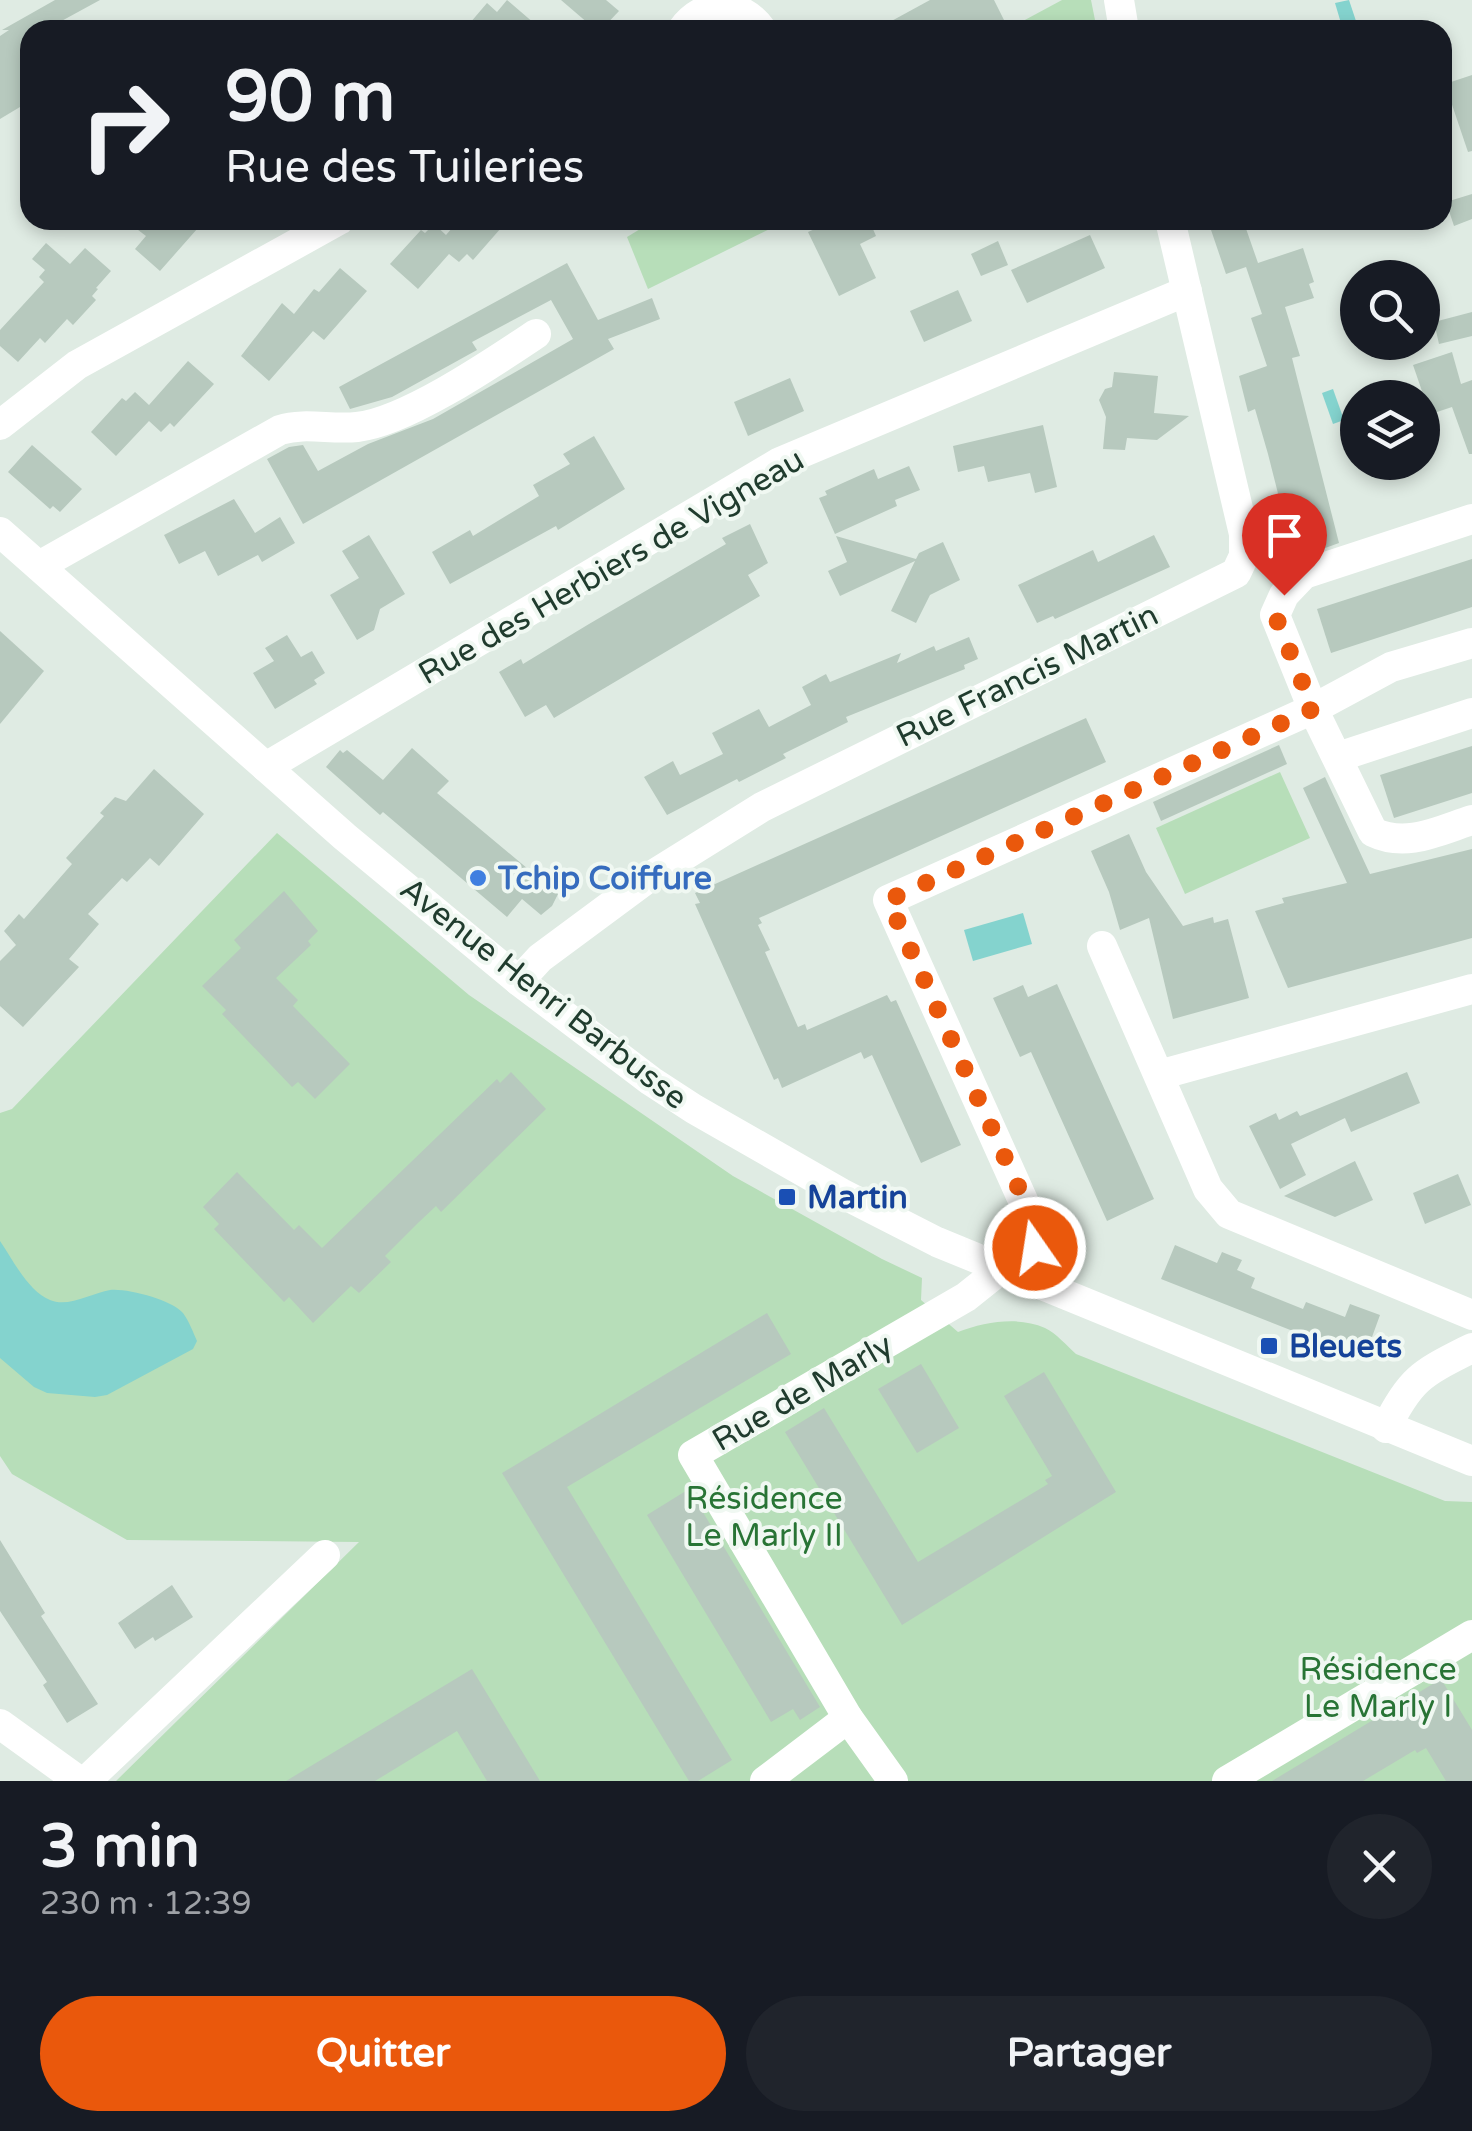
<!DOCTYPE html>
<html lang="fr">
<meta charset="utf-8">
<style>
:root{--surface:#171b24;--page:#20242c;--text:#f1f3f6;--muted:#9ea1a6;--accent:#ea580c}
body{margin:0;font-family:"Varela Round",sans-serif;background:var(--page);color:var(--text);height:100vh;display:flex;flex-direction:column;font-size:38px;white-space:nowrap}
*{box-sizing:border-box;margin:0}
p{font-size:32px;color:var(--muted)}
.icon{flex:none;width:55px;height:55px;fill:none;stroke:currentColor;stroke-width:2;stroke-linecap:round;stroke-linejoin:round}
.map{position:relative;height:1781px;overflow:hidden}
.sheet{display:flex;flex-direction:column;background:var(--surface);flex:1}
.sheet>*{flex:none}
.guide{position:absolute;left:20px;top:20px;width:1432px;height:210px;border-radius:30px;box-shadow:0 5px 15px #0003;background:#171b24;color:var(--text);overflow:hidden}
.buttons{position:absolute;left:1340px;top:260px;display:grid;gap:20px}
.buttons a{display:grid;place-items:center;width:100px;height:100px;border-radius:50%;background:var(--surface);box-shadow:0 5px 15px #0003;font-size:50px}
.pin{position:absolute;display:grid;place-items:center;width:85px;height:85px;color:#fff;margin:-102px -42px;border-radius:50% 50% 50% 0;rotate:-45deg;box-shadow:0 0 10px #0007}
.pin .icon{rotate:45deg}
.me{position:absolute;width:110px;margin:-55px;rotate:347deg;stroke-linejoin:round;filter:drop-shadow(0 0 8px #0008)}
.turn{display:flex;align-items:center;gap:35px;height:210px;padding:0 40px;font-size:45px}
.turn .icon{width:130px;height:130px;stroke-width:2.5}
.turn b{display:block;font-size:70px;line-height:85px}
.round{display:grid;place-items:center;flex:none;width:105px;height:105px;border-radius:52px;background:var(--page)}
.head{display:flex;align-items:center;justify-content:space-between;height:170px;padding:0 40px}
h1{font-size:60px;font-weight:800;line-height:75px}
.primary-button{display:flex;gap:20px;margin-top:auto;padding:20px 40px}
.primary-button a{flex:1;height:115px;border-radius:60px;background:var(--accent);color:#fff;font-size:40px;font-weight:800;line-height:115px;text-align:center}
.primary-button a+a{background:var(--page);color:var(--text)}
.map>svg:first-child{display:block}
</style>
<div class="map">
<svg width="1472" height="1781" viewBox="0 0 1472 1781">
<rect width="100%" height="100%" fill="#dfebe3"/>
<!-- green -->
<g fill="#b7deb9">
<polygon points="1062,0 1091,0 1097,30 1006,30"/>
<polygon points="655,220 788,220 648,289 627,237"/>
<polygon points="1280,772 1310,838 1185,894 1156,828"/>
<path d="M277,833L469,995L733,1176L882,1259L922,1278L921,1300L958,1332C985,1322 1018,1316 1045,1328C1056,1333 1067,1346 1076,1354L1445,1501L1472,1502V1781H116L359,1542L127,1540L12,1474L0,1456V1113L12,1109Z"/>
</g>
<!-- water -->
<g fill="#84d3ce">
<polygon points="1349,0 1359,30 1343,30 1335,3"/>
<polygon points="1333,389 1344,420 1333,424 1322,393"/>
<polygon points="1023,913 1032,944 973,961 964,930"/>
<path d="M0,1241C13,1260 28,1291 50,1300C68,1308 92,1293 110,1290C127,1288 172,1300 183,1313C189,1321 193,1332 197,1341L193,1349L107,1395L95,1397L47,1393L34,1387L0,1358Z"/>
</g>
<!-- building -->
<g fill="#b7c9be">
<polygon points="55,0 100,0 45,30 30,30 30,101 0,119 0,36 9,30 2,30"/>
<polygon points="507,0 542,30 464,30 487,3 497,12"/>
<polygon points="561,0 606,0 619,11 601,30 596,30"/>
<polygon points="930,0 994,0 1009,30 875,30"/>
<polygon points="1472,75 1472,151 1468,152 1445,84"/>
<polygon points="1472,194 1472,219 1454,226 1446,202"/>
<polygon points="125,220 205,220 160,271 135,249 146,236"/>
<polygon points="459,220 508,220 473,260 467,254 459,262 449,254 418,289 390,264 421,230 425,233 434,224 446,235"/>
<polygon points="835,220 869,220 876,236 860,244 876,278 839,296 808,232"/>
<polygon points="1211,220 1243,220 1258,263 1303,248 1314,282 1309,284 1314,298 1285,307 1300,356 1292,358 1339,543 1292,560 1287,540 1283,542 1277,519 1284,517 1268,454 1255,409 1248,412 1239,376 1267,366 1251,318 1262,314 1246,267 1226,274 1210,227 1213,226"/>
<polygon points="1090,235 1105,268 1027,303 1011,270"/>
<polygon points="998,241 1008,265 981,276 971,254"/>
<polygon points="46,243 70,264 85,248 111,271 96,288 98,289 92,296 96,300 73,325 67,319 45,343 40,338 18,362 0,346 0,330 44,282 39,277 45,270 32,259"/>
<polygon points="567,263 598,320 652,298 660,319 608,339 614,349 303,524 267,459 289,447 303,445 318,471 368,444 433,419 573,339 551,300 472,342 477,350 392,397 350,409 339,387"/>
<polygon points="340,268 367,291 324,340 313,331 269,381 241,356 282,303 294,314 314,289 319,292"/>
<polygon points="958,290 972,321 924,342 910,311"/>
<polygon points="1472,312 1472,336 1439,344 1434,322"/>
<polygon points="1452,352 1461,384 1472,380 1472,454 1469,454 1452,407 1422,417 1423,394 1413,365"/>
<polygon points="188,361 214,384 174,427 170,423 161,432 149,421 116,456 91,432 122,398 126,401 135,392 149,405"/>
<polygon points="1114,372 1158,376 1154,413 1189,416 1157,440 1127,438 1125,450 1103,449 1106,417 1099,400 1105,389 1112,387"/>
<polygon points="790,378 804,411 748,436 734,402"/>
<polygon points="1043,425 1057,487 1035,493 1030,473 988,482 984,466 958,472 953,446"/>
<polygon points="594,436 625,489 558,530 556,526 450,584 432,552 470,530 473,536 539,496 533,485 570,464 563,454"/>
<polygon points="32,445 82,489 60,512 53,506 50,509 8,472"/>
<polygon points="909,466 920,490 895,500 897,506 835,534 819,498 827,495 825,491 874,469 878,479"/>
<polygon points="234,499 255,533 280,517 295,543 262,562 258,555 218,576 205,551 179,564 164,535"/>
<polygon points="750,524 768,563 748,575 760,596 554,718 546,705 525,717 499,672 521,659 523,664 589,624 726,544 722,538"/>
<polygon points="369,535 405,594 380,609 374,630 357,640 330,595 359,578 342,551"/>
<polygon points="1154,535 1170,567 1055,619 1053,616 1037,623 1018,585 1093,550 1098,562"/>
<polygon points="836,536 916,559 919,553 943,542 960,580 930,595 916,623 891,611 915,561 840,596 828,571 847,562"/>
<polygon points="1472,559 1472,607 1331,653 1317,609"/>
<polygon points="0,631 44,671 0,724"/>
<polygon points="287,635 301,657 312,651 325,673 314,680 317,684 275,709 253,673 274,661 265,648"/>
<polygon points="969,637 978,659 964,665 965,669 846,717 848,722 783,754 786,758 739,782 737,779 667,815 644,777 673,761 680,775 723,754 712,733 759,709 769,727 811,705 802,687 826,674 830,682 901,653 897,663 934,646 936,651"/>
<polygon points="1086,718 1106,762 759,918 762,923 758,925 770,950 765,952 798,1027 805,1024 807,1030 887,995 891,1002 896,1000 961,1145 921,1163 872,1055 864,1059 861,1052 782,1088 778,1078 774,1080 695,904 700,903 695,893"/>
<polygon points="1279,745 1287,764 1161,821 1153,802"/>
<polygon points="1472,746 1472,793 1394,818 1380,775"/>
<polygon points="412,748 449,781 437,793 558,894 552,906 541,915 522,899 507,917 383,812 380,815 326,767 340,750 343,753 347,750 383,780"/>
<polygon points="154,769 204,814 159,866 150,858 127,882 122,878 88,914 99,924 69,959 79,967 23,1027 0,1006 0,961 16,945 4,931 19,914 24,919 72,864 66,858 104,816 100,813 115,797 126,801"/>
<polygon points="1325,777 1370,874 1472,849 1472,938 1288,988 1255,911 1284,903 1282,898 1347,883 1303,788"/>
<polygon points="1129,834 1146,872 1183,926 1213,917 1214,923 1228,919 1249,998 1173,1019 1149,918 1120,930 1109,892 1091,851"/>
<polygon points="284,891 318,931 308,941 311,945 276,978 298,1000 293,1006 350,1064 315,1099 298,1082 292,1087 222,1014 226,1010 202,986 241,948 234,940"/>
<polygon points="1057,984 1154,1199 1107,1221 1031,1052 1020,1057 993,998 1023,985 1028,997"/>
<polygon points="511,1072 546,1109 441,1212 436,1206 419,1222 385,1256 391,1262 359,1293 351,1286 313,1323 289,1297 284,1302 214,1229 219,1224 203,1207 237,1172 294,1230 299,1225 322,1248 497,1079 500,1083"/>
<polygon points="1407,1072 1420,1103 1351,1132 1345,1118 1291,1144 1306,1175 1280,1189 1249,1126 1276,1113 1279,1120 1297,1111 1300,1116"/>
<polygon points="1355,1161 1373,1200 1335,1217 1284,1196"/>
<polygon points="1458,1174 1471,1205 1425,1224 1413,1193"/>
<polygon points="1175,1245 1217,1263 1222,1252 1242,1260 1237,1270 1255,1278 1251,1288 1303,1309 1306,1302 1345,1317 1350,1304 1380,1315 1364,1359 1161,1279"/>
<polygon points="767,1313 791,1354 567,1487 732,1760 698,1781 689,1781 502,1473"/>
<polygon points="921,1364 959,1428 917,1453 878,1389"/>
<polygon points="1044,1372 1116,1492 902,1625 785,1432 824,1408 918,1562 1048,1484 1045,1480 1052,1476 1004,1396"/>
<polygon points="689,1489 820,1707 800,1720 793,1709 771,1722 647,1515"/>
<polygon points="0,1540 45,1613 41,1616 98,1704 67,1723 43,1685 47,1682 0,1611"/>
<polygon points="172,1585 193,1617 155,1641 153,1637 135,1649 118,1623"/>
<polygon points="472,1669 540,1781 487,1781 457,1731 375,1781 286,1781"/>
<polygon points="1441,1679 1472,1730 1472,1781 1446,1781 1426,1748 1417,1753 1415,1750 1363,1781 1272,1781"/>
</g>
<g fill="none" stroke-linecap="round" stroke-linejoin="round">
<!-- minor -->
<g stroke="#fff" stroke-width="30">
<polyline points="1119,0 1124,30"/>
<path d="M682,30C703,0 741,0 762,30"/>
<polyline points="0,425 77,365 339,220"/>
<path d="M1472,519L1304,574L1284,595L1275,615L1313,709L1373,832C1406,848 1438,831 1472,820"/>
<polyline points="0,532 345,837 519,981 651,1081 694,1109 841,1193 937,1242 1472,1461"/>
<path d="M39,566L280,430C305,422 331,430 357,427C406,422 494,362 536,334"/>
<polyline points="1338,757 1472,713"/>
<polyline points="266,767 780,462 1187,291"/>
<polyline points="1102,946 1208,1189 1229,1214 1472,1315"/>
<polyline points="519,981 540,958 648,878 762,807 1236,573 1244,556 1244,534 1170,220"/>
<polyline points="1159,1075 1472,989"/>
<polyline points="1024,1279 1035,1248 1034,1225 888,900 1313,709 1391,667 1472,643"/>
<path d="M1386,1428C1411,1377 1423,1373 1472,1348"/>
<polyline points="0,1724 79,1781"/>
<polyline points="86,1781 325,1555"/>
<polyline points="765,1781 848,1718"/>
<polyline points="893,1781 848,1718 693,1455 966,1297 1001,1269"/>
<polyline points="1227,1781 1472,1635"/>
</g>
</g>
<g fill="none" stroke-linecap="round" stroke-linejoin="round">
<!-- route -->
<polyline stroke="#ea580c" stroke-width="18" stroke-dasharray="0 32.4" points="1035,1248 1034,1225 1026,1204 888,900 1313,709 1275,615 1284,595"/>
</g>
<!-- markers -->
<circle fill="#3f7fe0" stroke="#f0f8f2" stroke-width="4" cx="478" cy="878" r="10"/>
<g fill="#1a4fb4" stroke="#f0f8f2" stroke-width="4">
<rect x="777" y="1187" width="20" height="20" rx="5"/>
<rect x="1259" y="1336" width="20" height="20" rx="5"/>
</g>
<g text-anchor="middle" stroke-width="8" stroke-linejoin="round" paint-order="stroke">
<!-- street labels -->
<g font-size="32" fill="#203c2e" stroke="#f0f8f2">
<text transform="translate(611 566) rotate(-30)" y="11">Rue des Herbiers de Vigneau</text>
<text transform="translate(1027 675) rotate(-26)" y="11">Rue Francis Martin</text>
<text transform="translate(544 993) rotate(38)" y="11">Avenue Henri Barbusse</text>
<text transform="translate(802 1392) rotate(-30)" y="11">Rue de Marly</text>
</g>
<!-- shop labels -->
<g font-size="32" font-weight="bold" fill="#366cbe" stroke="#f0f8f2" text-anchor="start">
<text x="498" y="889">Tchip Coiffure</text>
</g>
<!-- transit labels -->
<g font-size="32" font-weight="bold" fill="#164399" stroke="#f0f8f2" text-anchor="start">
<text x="807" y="1208">Martin</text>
<text x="1289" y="1357">Bleuets</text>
</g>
<!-- park labels -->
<g font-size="32" fill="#287435" stroke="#f0f8f2">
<text x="764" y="1509">Résidence<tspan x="764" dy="37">Le Marly II</tspan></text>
<text x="1378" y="1680">Résidence<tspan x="1378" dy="37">Le Marly I</tspan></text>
</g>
</g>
</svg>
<div class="buttons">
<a><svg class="icon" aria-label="search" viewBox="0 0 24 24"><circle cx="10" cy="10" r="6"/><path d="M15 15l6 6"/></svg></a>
<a><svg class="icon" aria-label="layers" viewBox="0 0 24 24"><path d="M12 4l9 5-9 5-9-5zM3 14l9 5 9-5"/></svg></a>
</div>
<div class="pin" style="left:1284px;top:595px;background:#d93025"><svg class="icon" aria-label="arrive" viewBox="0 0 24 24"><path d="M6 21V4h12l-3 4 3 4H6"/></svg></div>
<svg class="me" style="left:1035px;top:1248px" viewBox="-20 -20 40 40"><circle r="17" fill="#ea580c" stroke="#fff" stroke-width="3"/><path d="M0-11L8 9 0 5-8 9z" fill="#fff"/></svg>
<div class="guide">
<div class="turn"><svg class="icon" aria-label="right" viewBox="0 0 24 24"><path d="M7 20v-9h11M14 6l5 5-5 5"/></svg><div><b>90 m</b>Rue des Tuileries</div></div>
</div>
</div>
<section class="sheet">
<div class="head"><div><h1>3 min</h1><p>230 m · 12:39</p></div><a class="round"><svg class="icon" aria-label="close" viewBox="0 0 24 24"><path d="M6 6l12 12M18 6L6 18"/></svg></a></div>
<div class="primary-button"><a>Quitter</a><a>Partager</a></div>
</section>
